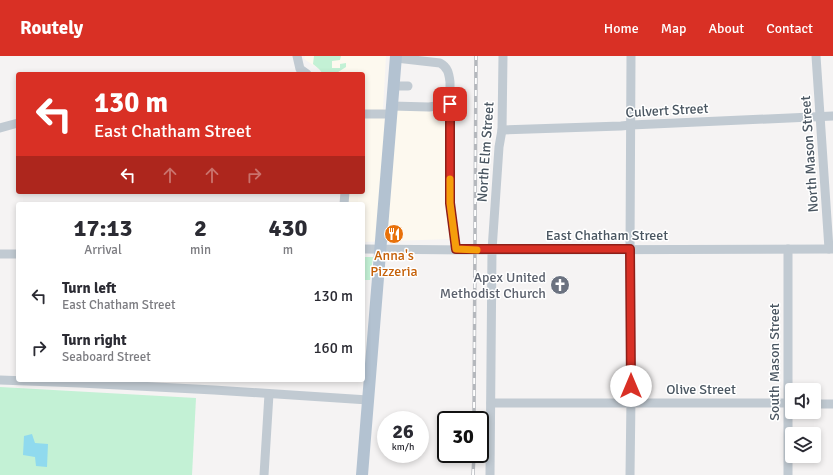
<!DOCTYPE html>
<style>
:root{--surface:#fff;--page:#f2f2f3;--text:#2b2b33;--muted:#7c7c81;--accent:#d93025}
body{margin:0;font-family:Signika,sans-serif;background:var(--page);color:var(--text);height:100vh;display:flex;flex-direction:column;font-size:15px;white-space:nowrap}
*{box-sizing:border-box;margin:0}
p{font-size:13px;color:var(--muted)}
.icon{flex:none;width:22px;height:22px;fill:none;stroke:currentColor;stroke-width:2;stroke-linecap:round;stroke-linejoin:round}
.map{position:relative;flex:1;overflow:hidden}
.side{position:absolute;left:16px;top:146px;width:349px;height:180px;display:flex;flex-direction:column;background:var(--surface);border-radius:4px;box-shadow:0 2px 6px #0003}
.side>*{flex:none}
.guide{position:absolute;left:16px;top:16px;width:349px;height:122px;border-radius:4px;box-shadow:0 2px 6px #0003;background:#d93025;color:#fff;overflow:hidden}
.fabs{position:absolute;left:785px;top:327px;display:grid;gap:8px}
.fabs a{display:grid;place-items:center;width:36px;height:36px;border-radius:4px;background:var(--surface);box-shadow:0 2px 6px #0003;font-size:20px}
.speed{position:absolute;left:377px;top:355px;display:flex;gap:8px;font-size:20px;font-weight:700;text-align:center}
.speed>*{display:grid;place-content:center;width:52px;height:52px;border-radius:50%;background:var(--surface);box-shadow:0 2px 6px #0003;line-height:1}
.speed small{font-size:10px;font-weight:400}
.speed .limit{border:2px solid #111;border-radius:6px;background:#fff;color:#111}
.pin{position:absolute;display:grid;place-items:center;width:34px;height:34px;color:#fff;margin:-17px;border-radius:8px;box-shadow:0 2px 6px #0006}
.me{position:absolute;width:44px;margin:-22px;rotate:0deg;stroke-linejoin:round;filter:drop-shadow(0 0 3px #0008)}
.turn{display:flex;align-items:center;gap:14px;height:84px;padding:0 12px;font-size:18px}
.turn .icon{width:52px;height:52px;stroke-width:2.5}
.turn b{display:block;font-size:28px;line-height:34px}
.lanes{display:flex;align-items:center;height:38px;padding:0 12px;background:#0003;justify-content:center;gap:20px;direction:ltr}
.lanes .off{opacity:.35}
.eta{display:flex;justify-content:space-evenly;align-items:center;height:68px;text-align:center}
.eta b{font-size:24px;font-weight:800;line-height:28px}
ul{padding:0;list-style:none}
li{display:flex;align-items:center;gap:12px;height:52px;padding:0 12px}
li div{flex:1}
li b{display:block;font-size:15px}
li em{font-style:normal}
header{display:flex;align-items:center;gap:24px;box-sizing:border-box;height:56px;padding:0 20px;background:var(--accent);color:#fff}
header strong{font-size:19px}
nav{display:flex;gap:22px;margin-inline-start:auto;font-size:14px}
.map>svg:first-child{display:block}
</style>
<header>
<strong>Routely</strong>
<nav><a>Home</a><a>Map</a><a>About</a><a>Contact</a></nav>
</header>
<div class="map">
<svg width="833" height="419" viewBox="0 0 833 419">
<rect width="100%" height="100%" fill="#f5f3f3"/>
<!-- commercial -->
<polygon fill="#fdf9ef" points="305,0 386,0 383,53 444,56 445,61 446,150 451,182 450,183 363,186 363,148 347,148 347,136 363,136 363,18 323,18 319,13 304,3"/>
<!-- green -->
<g fill="#c3f1d5">
<polygon points="314,0 341,0 340,4 332,5 332,12 340,12 340,8 346,7 346,11 335,18 323,18 319,13 313,8"/>
<polygon points="363,201 373,201 370,224 363,224"/>
<polygon points="0,331 196,342 192,419 0,419"/>
</g>
<!-- water -->
<polygon fill="#90daee" points="32,378 35,387 48,388 47,411 36,410 35,401 23,399 24,380"/>
<g fill="none" stroke-linecap="round" stroke-linejoin="round">
<!-- minor -->
<g stroke="#c1cad2" stroke-width="9">
<polyline points="297,0 300,13 307,18"/>
<polyline points="816,0 829,193"/>
<path d="M396,2L440,7C448,11 449,18 450,26V147L456,193"/>
<polyline points="394,30 408,30"/>
<polyline points="392,50 429,51 450,48"/>
<polyline points="363,58 391,58"/>
<polyline points="0,72 18,67"/>
<polyline points="502,74 621,70 631,69 833,60"/>
<polyline points="344,148 345,136"/>
<polyline points="363,193 469,194 833,193"/>
<polyline points="788,193 788,419"/>
<polyline points="0,198 18,198"/>
<polyline points="0,324 80,327 214,334 368,344"/>
<polyline points="491,347 792,347"/>
<polyline points="814,348 833,348"/>
<polyline points="264,419 269,338"/>
<polyline points="490,419 492,194 499,91 502,74 503,0"/>
<polyline points="630,419 631,342 630,193 631,0"/>
</g>
<!-- major -->
<polyline stroke="#b3c2d1" stroke-width="12" points="362,419 396,0"/>
<defs>
<g id="rail">
<polyline points="474,364 476,0"/>
<polyline points="473,419 474,398"/>
</g>
</defs>
<!-- rail casing -->
<use href="#rail" stroke="#b5b8bd" stroke-width="3.5"/>
<!-- rail -->
<use href="#rail" stroke="#fff" stroke-width="2" stroke-dasharray="6" stroke-linecap="butt"/>
</g>
<g fill="none" stroke-linecap="round" stroke-linejoin="round">
<defs>
<polyline id="route" points="450,48 450,147 456,193 630,193 631,330"/>
</defs>
<!-- route casing -->
<use href="#route" stroke="#8d1f18" stroke-width="10"/>
<!-- route -->
<use href="#route" stroke="#d93025" stroke-width="7"/>
<!-- slow -->
<polyline stroke="#f59e0b" stroke-width="7" points="450,123 450,147 456,193 477,194"/>
</g>
<!-- icons -->
<defs>
<symbol id="restaurant-disc" viewBox="-11 -11 22 22"><circle r="9.5" fill="#e8710a" stroke="#fff"/><path d="M-5-6h1v4h1v-4h1v4h1v-4h1v5L-1.5 .5V6h-2V.5L-5-1ZM5-6V6H3V1.5H1.5Q1.5-4 5-6Z" fill="#fff"/></symbol>
<symbol id="church-disc" viewBox="-11 -11 22 22"><circle r="9.5" fill="#6b7280" stroke="#fff"/><path d="M-1.2-6h2.4v3.5h3.3v2.4h-3.3V6h-2.4V-.1h-3.3v-2.4h3.3Z" fill="#fff"/></symbol>
</defs>
<g fill-rule="evenodd">
<use href="#restaurant-disc" x="383" y="167" width="22" height="22"/>
<use href="#church-disc" x="549" y="218" width="22" height="22"/>
</g>
<g text-anchor="middle" stroke-width="3" stroke-linejoin="round" paint-order="stroke">
<!-- street labels -->
<g font-size="14" fill="#4a5661" stroke="#fff">
<text transform="translate(667 54) rotate(-3)" y="5">Culvert Street</text>
<text transform="translate(485 96) rotate(-86)" y="5">North Elm Street</text>
<text transform="translate(809 98) rotate(-94)" y="5">North Mason Street</text>
<text x="607" y="184">East Chatham Street</text>
<text transform="translate(774 306) rotate(-90)" y="5">South Mason Street</text>
<text x="701" y="338">Olive Street</text>
</g>
<!-- food labels -->
<g font-size="14" fill="#c56008" stroke="#fff">
<text x="394" y="204">Anna's<tspan x="394" dy="16">Pizzeria</tspan></text>
</g>
<!-- worship labels -->
<g font-size="14" fill="#5b616d" stroke="#fff" text-anchor="end">
<text x="546" y="226">Apex United<tspan x="546" dy="16">Methodist Church</tspan></text>
</g>
</g>
</svg>
<div class="fabs">
<a><svg class="icon" aria-label="sound" viewBox="0 0 24 24"><path d="M4 9h4l5-4v14l-5-4H4zM17 9q2 3 0 6"/></svg></a>
<a><svg class="icon" aria-label="layers" viewBox="0 0 24 24"><path d="M12 4l9 5-9 5-9-5zM3 14l9 5 9-5"/></svg></a>
</div>
<div class="speed"><div>26<small>km/h</small></div><div class="limit">30</div></div>
<div class="pin" style="left:450px;top:48px;background:#d93025"><svg class="icon" aria-label="arrive" viewBox="0 0 24 24"><path d="M6 21V4h12l-3 4 3 4H6"/></svg></div>
<svg class="me" style="left:631px;top:330px" viewBox="-20 -20 40 40"><circle r="19" fill="#fff"/><path d="M0-13L10 11 0 6-10 11z" fill="#d93025"/></svg>
<div class="guide">
<div class="turn"><svg class="icon" aria-label="left" viewBox="0 0 24 24"><path d="M17 20v-9H6M10 6l-5 5 5 5"/></svg><div><b>130 m</b>East Chatham Street</div></div>
<div class="lanes"><svg class="icon" aria-label="left" viewBox="0 0 24 24"><path d="M17 20v-9H6M10 6l-5 5 5 5"/></svg><svg class="icon off" aria-label="ahead" viewBox="0 0 24 24"><path d="M12 20V5M6 11l6-6 6 6"/></svg><svg class="icon off" aria-label="ahead" viewBox="0 0 24 24"><path d="M12 20V5M6 11l6-6 6 6"/></svg><svg class="icon off" aria-label="right" viewBox="0 0 24 24"><path d="M7 20v-9h11M14 6l5 5-5 5"/></svg></div>
</div>
<section class="side">
<div class="eta">
<div><b>17:13</b><p>Arrival</p></div>
<div><b>2</b><p>min</p></div>
<div><b>430</b><p>m</p></div>
</div>
<ul>
<li><svg class="icon" aria-label="left" viewBox="0 0 24 24"><path d="M17 20v-9H6M10 6l-5 5 5 5"/></svg><div><b>Turn left</b><p>East Chatham Street</p></div><em>130 m</em></li>
<li><svg class="icon" aria-label="right" viewBox="0 0 24 24"><path d="M7 20v-9h11M14 6l5 5-5 5"/></svg><div><b>Turn right</b><p>Seaboard Street</p></div><em>160 m</em></li>
</ul>
</section>
</div>
